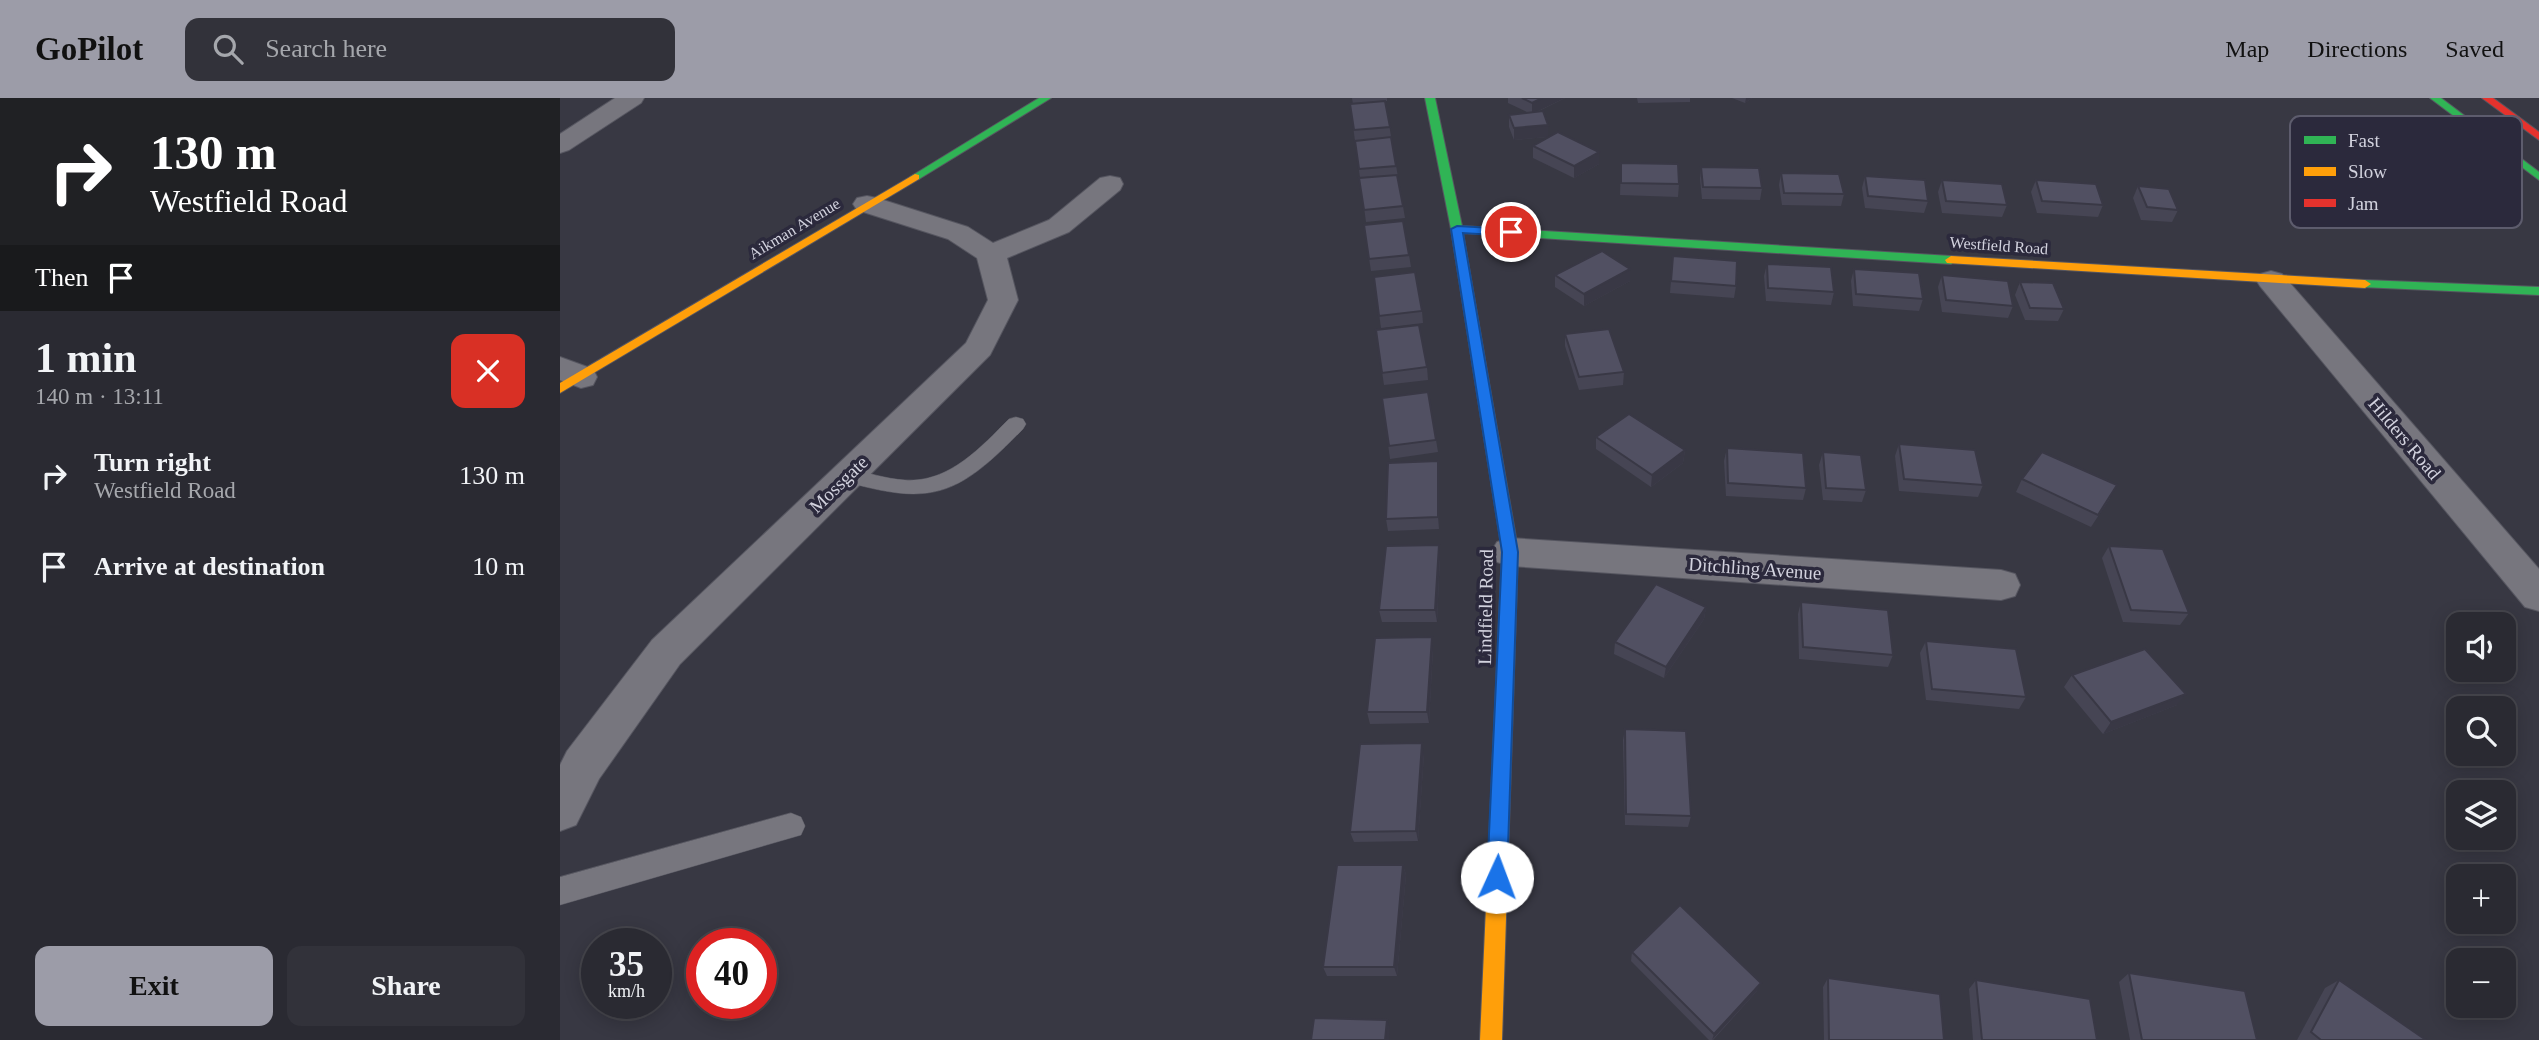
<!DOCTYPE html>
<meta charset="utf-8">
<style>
:root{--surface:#2a2a32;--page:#32323a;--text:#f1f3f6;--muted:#a5a7ac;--line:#46464d;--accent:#9c9ca8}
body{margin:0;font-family:"Times New Roman",serif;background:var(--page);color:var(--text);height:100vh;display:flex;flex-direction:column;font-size:26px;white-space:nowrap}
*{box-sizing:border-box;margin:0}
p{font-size:23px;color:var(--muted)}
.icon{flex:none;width:38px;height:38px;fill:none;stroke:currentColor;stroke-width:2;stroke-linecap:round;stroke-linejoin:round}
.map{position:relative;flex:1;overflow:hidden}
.side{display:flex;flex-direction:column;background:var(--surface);width:560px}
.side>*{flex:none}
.top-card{background:#202124;color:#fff;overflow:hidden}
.tools{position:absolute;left:1886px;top:514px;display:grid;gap:14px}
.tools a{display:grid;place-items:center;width:70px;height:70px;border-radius:14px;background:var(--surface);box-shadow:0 4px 18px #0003,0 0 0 2px var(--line);font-size:35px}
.speed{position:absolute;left:21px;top:830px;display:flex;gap:14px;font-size:35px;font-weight:700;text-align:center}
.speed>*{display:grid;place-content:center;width:91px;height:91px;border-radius:50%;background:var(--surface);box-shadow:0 4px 18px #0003,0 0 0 2px var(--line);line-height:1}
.speed small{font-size:18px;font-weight:400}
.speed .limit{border:10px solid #d22;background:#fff;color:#111}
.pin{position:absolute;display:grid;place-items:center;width:60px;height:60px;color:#fff;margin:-30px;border:4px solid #fff;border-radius:50%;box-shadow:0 2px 7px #0007}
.me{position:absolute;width:77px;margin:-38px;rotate:2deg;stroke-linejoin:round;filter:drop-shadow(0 0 5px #0008)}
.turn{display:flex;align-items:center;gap:24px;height:147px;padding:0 35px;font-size:32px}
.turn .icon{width:91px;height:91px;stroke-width:2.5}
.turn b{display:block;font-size:49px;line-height:60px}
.then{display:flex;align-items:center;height:66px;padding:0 35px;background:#0003;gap:14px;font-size:26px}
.round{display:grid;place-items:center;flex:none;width:74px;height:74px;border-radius:14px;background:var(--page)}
.head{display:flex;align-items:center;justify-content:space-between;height:119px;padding:0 35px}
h1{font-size:42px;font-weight:700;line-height:52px}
.cta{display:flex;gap:14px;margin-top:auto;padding:14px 35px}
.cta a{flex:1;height:80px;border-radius:14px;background:var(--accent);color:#111;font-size:28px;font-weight:700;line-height:80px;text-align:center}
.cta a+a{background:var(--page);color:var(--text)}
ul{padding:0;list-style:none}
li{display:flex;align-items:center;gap:21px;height:91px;padding:0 35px}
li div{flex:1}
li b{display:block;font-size:26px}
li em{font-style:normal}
header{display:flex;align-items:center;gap:42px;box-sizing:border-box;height:98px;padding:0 35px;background:var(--accent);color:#111}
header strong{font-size:33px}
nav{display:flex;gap:38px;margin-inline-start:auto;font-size:24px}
.search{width:490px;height:63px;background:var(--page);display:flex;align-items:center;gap:18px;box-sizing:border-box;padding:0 24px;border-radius:14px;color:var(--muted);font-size:26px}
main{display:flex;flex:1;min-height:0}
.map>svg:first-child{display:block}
</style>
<header>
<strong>GoPilot</strong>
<div class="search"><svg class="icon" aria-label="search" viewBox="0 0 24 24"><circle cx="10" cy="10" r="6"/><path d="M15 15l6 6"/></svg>Search here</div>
<nav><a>Map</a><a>Directions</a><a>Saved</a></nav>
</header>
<main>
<section class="side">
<div class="top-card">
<div class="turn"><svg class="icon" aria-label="right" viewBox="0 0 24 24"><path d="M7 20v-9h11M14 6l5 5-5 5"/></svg><div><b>130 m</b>Westfield Road</div></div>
<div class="then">Then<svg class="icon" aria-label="arrive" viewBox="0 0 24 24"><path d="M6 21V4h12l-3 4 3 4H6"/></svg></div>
</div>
<div class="head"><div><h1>1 min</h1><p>140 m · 13:11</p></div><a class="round" style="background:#d93025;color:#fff"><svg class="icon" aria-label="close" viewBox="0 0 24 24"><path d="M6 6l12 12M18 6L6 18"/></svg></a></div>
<ul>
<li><svg class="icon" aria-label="right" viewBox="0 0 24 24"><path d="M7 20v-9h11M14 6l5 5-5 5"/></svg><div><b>Turn right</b><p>Westfield Road</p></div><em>130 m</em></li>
<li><svg class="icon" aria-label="arrive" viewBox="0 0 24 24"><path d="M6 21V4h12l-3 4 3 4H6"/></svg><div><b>Arrive at destination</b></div><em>10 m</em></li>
</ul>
<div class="cta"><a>Exit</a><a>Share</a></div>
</section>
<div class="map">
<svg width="1979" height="942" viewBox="0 0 1979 942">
<rect width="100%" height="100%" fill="#383843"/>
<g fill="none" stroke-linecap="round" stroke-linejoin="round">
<defs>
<g id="lane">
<path d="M456,319L463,321L466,326L463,331C397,399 372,409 280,382L276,377L280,372L287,370C306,374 326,381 345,382C389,385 421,349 449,321Z"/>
<polygon points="231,715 241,719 245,728 241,737 0,807 0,779"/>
</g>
<g id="street">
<polygon points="55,0 84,0 81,5 9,52 0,55 0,36"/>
<polygon points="550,78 560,80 563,86 560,92 509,134 447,160 458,202 430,257 120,566 39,681 16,727 0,733 0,667 7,653 92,542 406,245 428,202 417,160 388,141 297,112 293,106 297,100 307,98 317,100 408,129 433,145 489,122 540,80"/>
<polygon points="1711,173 1722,176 1979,471 1979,513 1965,509 1700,188 1696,182 1700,176"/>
<polygon points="0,259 33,271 37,279 33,287 21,290 0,282"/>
<polygon points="950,440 1441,472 1455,476 1460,487 1455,498 1441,502 950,468 937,464 931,454 937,444"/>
</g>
<g id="fast">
<polygon points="479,0 491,0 359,81 350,79"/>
<polygon points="865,0 875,0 902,128 1391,158 1397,162 1391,166 903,135 955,434 947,440 939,434 891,131"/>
<polygon points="1870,0 1881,0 1979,74 1979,82"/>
<polygon points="1805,182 1979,189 1979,197 1801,189 1801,183"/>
</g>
<g id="slow">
<polygon points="355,76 359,77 359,81 0,295 0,285"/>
<polygon points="1391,158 1805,182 1811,186 1805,190 1387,165 1385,162"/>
<polygon points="947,428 955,434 958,454 942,942 920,942 942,454 939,434"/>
</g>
<polygon id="jam" points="1922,0 1933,0 1979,34 1979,42"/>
</defs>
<!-- lane casing -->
<use href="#lane" stroke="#565660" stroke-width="1"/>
<!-- street casing -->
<use href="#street" stroke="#565660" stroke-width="2"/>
<!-- fast casing -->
<use href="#fast" stroke="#565660" stroke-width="2"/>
<!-- slow casing -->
<use href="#slow" stroke="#565660" stroke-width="2"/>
<!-- jam casing -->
<use href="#jam" stroke="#565660" stroke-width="2"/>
<!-- lane -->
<use href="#lane" fill="#77767e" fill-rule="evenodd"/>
<!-- street -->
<use href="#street" fill="#77767e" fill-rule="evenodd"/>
<!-- fast -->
<use href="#fast" fill="#30b455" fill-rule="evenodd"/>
<!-- slow -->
<use href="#slow" fill="#ff9f0a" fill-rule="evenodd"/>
<!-- jam -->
<use href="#jam" fill="#e5322d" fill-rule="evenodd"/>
</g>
<!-- wall -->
<g fill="#464554">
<polygon points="792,0 827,0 827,3 825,3 845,120 806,124 790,6 793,6"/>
<polygon points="948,0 1005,0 977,14 988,39 954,42 949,29 949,17 969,15 948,5"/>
<polygon points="1077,0 1130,0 1130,4 1078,5"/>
<polygon points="1172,0 1192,0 1185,5"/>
<polygon points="973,48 1039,66 1014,80 973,60"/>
<polygon points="1061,65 1119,86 1118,99 1060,97"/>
<polygon points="1141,69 1202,90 1200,102 1142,101 1140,81"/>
<polygon points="1221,75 1284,96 1281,108 1222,107 1219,87"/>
<polygon points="1305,78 1368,103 1364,115 1305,110 1302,90"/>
<polygon points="1382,82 1447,107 1442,119 1382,115 1378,94"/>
<polygon points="1476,82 1543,107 1538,119 1477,115 1471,94"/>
<polygon points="1578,88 1618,112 1612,124 1581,122 1573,100"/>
<polygon points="804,127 849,157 851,169 811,173"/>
<polygon points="1113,158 1176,188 1174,200 1110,195"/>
<polygon points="1207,166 1274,194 1271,207 1206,203 1204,178"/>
<polygon points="1070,171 1070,183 1024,208 995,189 995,177"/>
<polygon points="1294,171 1363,201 1359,213 1293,208 1291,183"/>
<polygon points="1382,177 1453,208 1448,220 1382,214 1378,189"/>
<polygon points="814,179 862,213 863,225 821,230"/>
<polygon points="1460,184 1504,211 1498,223 1465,222 1455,197"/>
<polygon points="816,232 867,269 868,282 824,287"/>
<polygon points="1005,236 1064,274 1063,287 1019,292 1005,248"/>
<polygon points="822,300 876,342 878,354 830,361"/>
<polygon points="1036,339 1125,352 1123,365 1091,389 1036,351"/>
<polygon points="1339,346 1423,387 1418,399 1339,393 1335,358"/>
<polygon points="1167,350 1246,390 1243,402 1166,398 1164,363"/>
<polygon points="1263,354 1306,392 1302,404 1263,402 1259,367"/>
<polygon points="878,363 879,375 879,431 828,433 826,421"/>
<polygon points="1462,381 1550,400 1531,429 1456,394"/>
<polygon points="1549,448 1629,515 1620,527 1563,524 1542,460"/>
<polygon points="880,459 877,524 822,524 819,512"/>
<polygon points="1241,504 1333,557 1328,569 1239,561 1238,516"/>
<polygon points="1146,509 1144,521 1104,580 1054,556 1055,544"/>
<polygon points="1366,543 1466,599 1459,611 1366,602 1360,555"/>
<polygon points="873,551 869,625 810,626 807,614"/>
<polygon points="1512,577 1617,607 1543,636 1504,589"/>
<polygon points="1065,631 1131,718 1128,729 1065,727 1063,642"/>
<polygon points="864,656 858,743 794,744 790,734"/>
<polygon points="843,767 846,777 837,878 767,878 763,869"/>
<polygon points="1072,854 1197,893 1153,942 1149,942 1071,863"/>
<polygon points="1569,875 1697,942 1570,942 1559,884"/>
<polygon points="1268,880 1384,942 1264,942 1263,889"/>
<polygon points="1416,882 1537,942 1413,942 1409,891"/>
<polygon points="1779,882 1866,942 1737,942 1765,890"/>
</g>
<!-- shaded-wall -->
<g fill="#393845">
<polygon points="982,0 1005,0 972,16 972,5"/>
<polygon points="1186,0 1192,0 1185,5"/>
<polygon points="988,27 988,39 954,42 954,30"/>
<polygon points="1039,54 1039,66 1014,80 1014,68"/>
<polygon points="1070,171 1070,183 1024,208 1024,196"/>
<polygon points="1125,352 1123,365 1091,389 1092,377"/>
<polygon points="878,363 879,375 879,431 878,419"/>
<polygon points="879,447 880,459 877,524 875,512"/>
<polygon points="1146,509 1144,521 1104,580 1106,569"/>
<polygon points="872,539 873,551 869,625 867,614"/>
<polygon points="1626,596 1617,607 1543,636 1551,624"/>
<polygon points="862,645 864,656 858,743 856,733"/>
<polygon points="843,767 846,777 837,878 834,869"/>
<polygon points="1201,885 1197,893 1152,942 1154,936"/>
<polygon points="827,922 830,930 829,942 825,942"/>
</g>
<!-- building -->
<g fill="#515062" stroke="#393845" stroke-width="2">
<polygon points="962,0 982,0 972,5"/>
<polygon points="825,3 830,29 794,32 790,6"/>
<polygon points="983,13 988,27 954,30 949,17"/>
<polygon points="998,34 1039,54 1014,68 973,48"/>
<polygon points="831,39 836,68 799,71 795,43"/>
<polygon points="1061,65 1118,66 1119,86 1061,85"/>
<polygon points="1141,69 1199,70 1202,90 1143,89"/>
<polygon points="1221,75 1279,76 1284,96 1224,95"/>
<polygon points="837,77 843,108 804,112 799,80"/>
<polygon points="1305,78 1365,82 1368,103 1308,98"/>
<polygon points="1382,82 1442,86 1447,107 1386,103"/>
<polygon points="1476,82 1536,86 1543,107 1482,103"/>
<polygon points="1578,88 1609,91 1618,112 1587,109"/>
<polygon points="843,123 849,157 809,161 804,127"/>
<polygon points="1042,153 1070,171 1024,196 995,177"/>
<polygon points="1113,158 1177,163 1176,188 1111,183"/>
<polygon points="1207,166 1271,169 1274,194 1208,190"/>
<polygon points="1294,171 1359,175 1363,201 1296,196"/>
<polygon points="855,174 862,213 819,218 814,179"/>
<polygon points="1382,177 1448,183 1453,208 1386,202"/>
<polygon points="1460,184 1493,185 1504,211 1470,210"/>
<polygon points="859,227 867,269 822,275 816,232"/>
<polygon points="1049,231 1064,274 1019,279 1005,236"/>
<polygon points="868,294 876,342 829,348 822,300"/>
<polygon points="1069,316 1125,352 1092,377 1036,339"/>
<polygon points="1339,346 1415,352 1423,387 1344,381"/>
<polygon points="1167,350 1243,355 1246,390 1168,385"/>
<polygon points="1263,354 1301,357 1306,392 1266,390"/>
<polygon points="1482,354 1557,387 1538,417 1462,381"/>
<polygon points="878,363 878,419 826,421 828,365"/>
<polygon points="879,447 875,512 819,512 826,448"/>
<polygon points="1549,448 1603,451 1629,515 1571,512"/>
<polygon points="1096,486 1146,509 1106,569 1055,544"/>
<polygon points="1241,504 1328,512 1333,557 1243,549"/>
<polygon points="872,539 867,614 807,614 815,540"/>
<polygon points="1366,543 1456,551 1466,599 1372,591"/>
<polygon points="1585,551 1626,596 1551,624 1512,577"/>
<polygon points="1065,631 1126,633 1131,718 1066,716"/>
<polygon points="862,645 856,733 790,734 800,646"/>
<polygon points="777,767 843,767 834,869 763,869"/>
<polygon points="1120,807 1201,885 1154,936 1072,854"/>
<polygon points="1569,875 1685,893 1697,942 1582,942"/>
<polygon points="1268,880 1380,896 1384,942 1269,942"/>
<polygon points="1416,882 1530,901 1537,942 1422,942"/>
<polygon points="1779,882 1866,942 1761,942 1751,934"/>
<polygon points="754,920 827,922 825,942 751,942"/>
</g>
<!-- route -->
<polygon fill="#1a73e8" stroke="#114b97" stroke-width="2" points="897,128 951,131 957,134 951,138 903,135 958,454 947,779 944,786 937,789 930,786 927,779 942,454 891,131"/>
<g text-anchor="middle" stroke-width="7" stroke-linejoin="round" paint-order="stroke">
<!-- far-street labels -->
<g font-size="16" fill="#d2d2de" stroke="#2b293c">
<text transform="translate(234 130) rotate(-31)" y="6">Aikman Avenue</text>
<text transform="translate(1439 147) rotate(4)" y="6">Westfield Road</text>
</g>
<!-- street labels -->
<g font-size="19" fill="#d2d2de" stroke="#2b293c">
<text transform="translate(1845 340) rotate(50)" y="7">Hilders Road</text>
<text transform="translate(278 386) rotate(-44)" y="7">Mossgate</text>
<text transform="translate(1195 470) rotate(4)" y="7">Ditchling Avenue</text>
<text transform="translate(925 509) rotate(-89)" y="7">Lindfield Road</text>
</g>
</g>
<!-- legend -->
<rect x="1730" y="18" width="232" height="112" rx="10" fill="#2b293c" stroke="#5d5c6d" stroke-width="2"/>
<rect x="1744" y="38" width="32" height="8" fill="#30b455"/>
<rect x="1744" y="69" width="32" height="9" fill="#ff9f0a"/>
<rect x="1744" y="101" width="32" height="8" fill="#e5322d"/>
<g font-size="19" fill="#d2d2de">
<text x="1788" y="49">Fast</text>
<text x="1788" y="80">Slow</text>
<text x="1788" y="112">Jam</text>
</g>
</svg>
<div class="tools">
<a><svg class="icon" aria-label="sound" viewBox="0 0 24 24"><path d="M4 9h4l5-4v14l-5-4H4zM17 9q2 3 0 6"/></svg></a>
<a><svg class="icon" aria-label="search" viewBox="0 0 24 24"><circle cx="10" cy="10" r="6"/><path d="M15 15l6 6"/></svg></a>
<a><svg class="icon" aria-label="layers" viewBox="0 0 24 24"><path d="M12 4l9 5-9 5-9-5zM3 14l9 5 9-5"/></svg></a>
<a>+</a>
<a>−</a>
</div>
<div class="speed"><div>35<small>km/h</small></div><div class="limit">40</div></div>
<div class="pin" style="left:951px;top:134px;background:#d93025"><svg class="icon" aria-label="arrive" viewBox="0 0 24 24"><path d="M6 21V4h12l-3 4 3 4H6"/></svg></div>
<svg class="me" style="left:937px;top:779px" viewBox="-20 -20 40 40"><circle r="19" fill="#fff"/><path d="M0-13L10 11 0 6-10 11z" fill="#1a73e8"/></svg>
</div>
</main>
